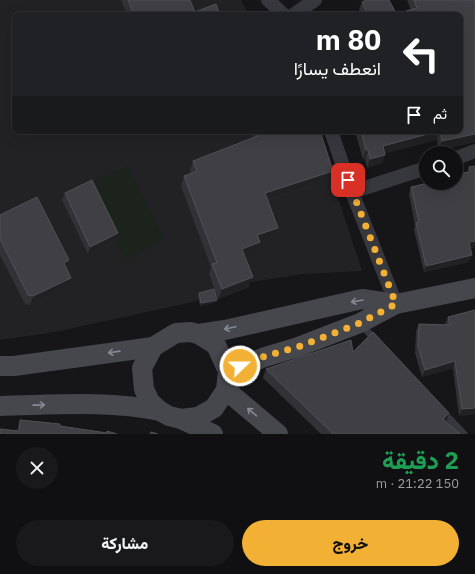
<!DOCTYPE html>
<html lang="ar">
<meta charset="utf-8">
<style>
:root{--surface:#101012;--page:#19191b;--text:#f1f3f6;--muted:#9c9d9f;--line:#303032;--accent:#f2b134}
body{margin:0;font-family:"IBM Plex Sans",Vazirmatn,sans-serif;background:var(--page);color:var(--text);direction:rtl;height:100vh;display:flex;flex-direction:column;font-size:15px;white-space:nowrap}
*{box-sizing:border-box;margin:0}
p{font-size:13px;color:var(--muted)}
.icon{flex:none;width:22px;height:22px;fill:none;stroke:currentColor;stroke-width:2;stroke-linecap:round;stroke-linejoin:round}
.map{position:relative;height:434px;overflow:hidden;direction:ltr}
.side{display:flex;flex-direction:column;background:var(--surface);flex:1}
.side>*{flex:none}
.guide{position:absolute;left:12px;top:12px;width:451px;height:122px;border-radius:8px;box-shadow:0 4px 16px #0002,0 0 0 1px var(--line);direction:rtl;background:#202124;color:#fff;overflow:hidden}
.controls{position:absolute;left:419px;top:146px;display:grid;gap:8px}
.controls a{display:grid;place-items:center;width:44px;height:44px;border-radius:50%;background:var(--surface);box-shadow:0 4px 16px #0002,0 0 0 1px var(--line);font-size:20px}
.pin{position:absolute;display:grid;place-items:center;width:34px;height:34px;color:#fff;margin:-17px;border-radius:8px;box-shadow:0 2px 6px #0006}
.me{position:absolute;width:44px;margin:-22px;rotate:68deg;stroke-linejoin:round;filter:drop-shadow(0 0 3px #0008)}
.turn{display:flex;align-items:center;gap:14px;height:84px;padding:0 16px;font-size:18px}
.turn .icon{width:52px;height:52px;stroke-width:2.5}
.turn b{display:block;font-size:28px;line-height:34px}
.then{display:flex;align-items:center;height:38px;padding:0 16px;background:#0003;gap:8px;font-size:15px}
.round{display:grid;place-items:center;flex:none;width:42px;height:42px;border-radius:21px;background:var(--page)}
.overview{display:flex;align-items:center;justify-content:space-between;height:68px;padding:0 16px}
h1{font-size:24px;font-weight:800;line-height:30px;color:#1e9e55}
.action{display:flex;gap:8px;margin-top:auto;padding:8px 16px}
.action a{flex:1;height:46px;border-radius:24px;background:var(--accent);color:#111;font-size:16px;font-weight:800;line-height:46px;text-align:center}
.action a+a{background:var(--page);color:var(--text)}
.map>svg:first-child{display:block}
</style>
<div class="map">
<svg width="475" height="434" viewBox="0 0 475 434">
<rect width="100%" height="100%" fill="#161618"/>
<!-- built -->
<polygon fill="#222225" points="0,0 241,0 249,15 15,15 15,131 316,131 362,271 304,274 224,286 215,303 202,300 55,332 0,340"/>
<!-- green -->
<polygon fill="#1c231d" points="127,166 165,239 126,261 89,183"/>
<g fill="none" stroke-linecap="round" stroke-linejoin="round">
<!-- lane -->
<g stroke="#37383d" stroke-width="7">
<polyline points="361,324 377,342"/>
<polyline points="442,411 464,434"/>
</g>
<!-- street -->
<g stroke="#37383d" stroke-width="14">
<polyline points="268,0 284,15"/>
<polyline points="293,15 315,0"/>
<polyline points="331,131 352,192 396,304"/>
<polyline points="456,158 475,151"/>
<polyline points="352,192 426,168"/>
</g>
<!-- secondary -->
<g stroke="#45474d" stroke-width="20">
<polyline points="198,334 216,345 228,371 226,390 214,408 198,417 181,419 169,416 160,411 150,402 144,389 142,368 153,347 176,333 190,332 198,334 225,330 362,299 396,304"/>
<polyline points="0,366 14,366 153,347"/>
<polyline points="228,371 265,357 298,347 360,323 396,304 475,288"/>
<polyline points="226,390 278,434"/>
<path d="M0,406C54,405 107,400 160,411"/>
<polyline points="181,419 213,434"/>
</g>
</g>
<!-- wall -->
<g fill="#323236">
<polygon points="121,0 190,0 195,12 220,15 127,15"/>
<polygon points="407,0 474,0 475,3 475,142 439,150 437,140 385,153 385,155 382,163 367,168 365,159 363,159 355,131 460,131 460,15 405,15 406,11 411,10"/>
<polygon points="362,2 397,15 362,15 359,10"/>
<polygon points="252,131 320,131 329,180 268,200 278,228 274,237 260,242 257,252 245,256 249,287 218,299 209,274 211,267 181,186 184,176 191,174 190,170 193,161 254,137"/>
<polygon points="475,166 475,247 470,248 469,262 424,272 414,230 415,225 409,194 411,187 456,183 467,172 469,167"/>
<polygon points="65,193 115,241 88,254 62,200"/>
<polygon points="0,215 69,260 66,267 68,287 30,305 25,304 0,255"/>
<polygon points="199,293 217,300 216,302 200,306 198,296"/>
<polygon points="475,310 475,414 459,416 453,368 422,377 415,353 416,331 419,324 446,325 445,324 448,317"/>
<polygon points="353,352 449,413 446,421 460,434 321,434 263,378 266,369"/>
<polygon points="20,420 60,426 117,434 17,431"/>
</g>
<!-- shaded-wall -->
<g fill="#212124">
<polygon points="440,131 437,140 379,155 383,146"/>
<polygon points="475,134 475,142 439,150 442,141"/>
<polygon points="366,150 368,150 365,159 363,159"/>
<polygon points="385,155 382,163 367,168 370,159"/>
<polygon points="333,171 329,180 261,202 265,193"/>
<polygon points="278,228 274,237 260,242 257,252 239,259 242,249 257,235"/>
<polygon points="118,233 115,241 88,254 90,247"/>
<polygon points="475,241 475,247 466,249 469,242"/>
<polygon points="472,255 469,262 424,272 426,266"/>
<polygon points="69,260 65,270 64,263"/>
<polygon points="253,277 249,287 218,299 222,289"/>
<polygon points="71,278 68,287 30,305 33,296"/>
<polygon points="217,300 216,302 200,306 201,303"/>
<polygon points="455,361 453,368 422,377 425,370"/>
<polygon points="475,408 475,414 459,416 462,409"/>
<polygon points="449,413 446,422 443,419"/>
</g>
<!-- building -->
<g fill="#3f3f44" stroke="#4f5156">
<polygon points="128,0 190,0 195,12 216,4 220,15 134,15"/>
<polygon points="366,0 389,0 397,15 368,15 362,2"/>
<polygon points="414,0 474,0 475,3 475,134 442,141 440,131 460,131 460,15 407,15 406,11 417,8"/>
<polygon points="258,131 320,131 333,171 265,193 278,228 257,235 260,242 242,249 253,277 222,289 212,264 217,263 184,176 197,171 193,161 260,135"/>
<polygon points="361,131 439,131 383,146 385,155 370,159 368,150 366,150"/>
<polygon points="475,166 475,241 469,242 472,255 426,266 416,223 419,222 411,187 428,183 456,183 456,174 470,172 469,167"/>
<polygon points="92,180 118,233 90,247 65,193"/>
<polygon points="37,197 69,260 64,263 71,278 33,296 28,295 0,239 1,234 0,232 0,215"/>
<polygon points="214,289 217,300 201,303 199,293"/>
<polygon points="475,310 475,408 462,409 455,361 425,370 418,346 419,324 450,325 448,317"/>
<polygon points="373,332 449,413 443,419 460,434 333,434 266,369 351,340 353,352"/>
<polygon points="20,420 60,424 60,426 107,433 107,431 117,434 0,434 0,429 19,431"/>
<polygon points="151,432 158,434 150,434"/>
</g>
<!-- one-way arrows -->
<defs><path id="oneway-shaft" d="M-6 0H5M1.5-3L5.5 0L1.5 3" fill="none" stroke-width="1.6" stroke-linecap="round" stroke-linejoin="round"/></defs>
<g stroke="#858993">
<use href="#oneway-shaft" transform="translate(357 301) rotate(170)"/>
<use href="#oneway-shaft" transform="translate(230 328) rotate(168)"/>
<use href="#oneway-shaft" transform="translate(114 352) rotate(172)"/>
<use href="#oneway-shaft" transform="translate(39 405) rotate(-1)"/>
<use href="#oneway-shaft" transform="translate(252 412) rotate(-140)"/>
</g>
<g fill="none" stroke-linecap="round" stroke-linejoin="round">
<!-- route -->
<polyline stroke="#f2b134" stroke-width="7" stroke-dasharray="0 12.6" points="240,366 265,356 298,347 360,323 396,304 348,180"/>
</g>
</svg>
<div class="controls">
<a><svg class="icon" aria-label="search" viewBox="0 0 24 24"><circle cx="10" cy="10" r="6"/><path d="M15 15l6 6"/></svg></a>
</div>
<div class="pin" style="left:348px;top:180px;background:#d93025"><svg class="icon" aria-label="arrive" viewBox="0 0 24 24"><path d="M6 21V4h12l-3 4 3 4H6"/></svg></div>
<svg class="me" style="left:240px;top:366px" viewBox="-20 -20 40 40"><circle r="17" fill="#f2b134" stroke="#fff" stroke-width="3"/><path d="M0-11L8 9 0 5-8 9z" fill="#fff"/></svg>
<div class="guide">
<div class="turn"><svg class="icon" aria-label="left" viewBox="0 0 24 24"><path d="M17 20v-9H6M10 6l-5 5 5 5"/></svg><div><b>80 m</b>انعطف يسارًا</div></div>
<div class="then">ثم<svg class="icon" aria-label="arrive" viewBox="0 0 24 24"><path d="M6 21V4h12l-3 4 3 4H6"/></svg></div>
</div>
</div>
<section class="side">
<div class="overview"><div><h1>2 دقيقة</h1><p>150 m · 21:22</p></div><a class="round"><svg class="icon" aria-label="close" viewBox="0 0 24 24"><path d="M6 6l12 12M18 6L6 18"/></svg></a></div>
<div class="action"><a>خروج</a><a>مشاركة</a></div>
</section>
